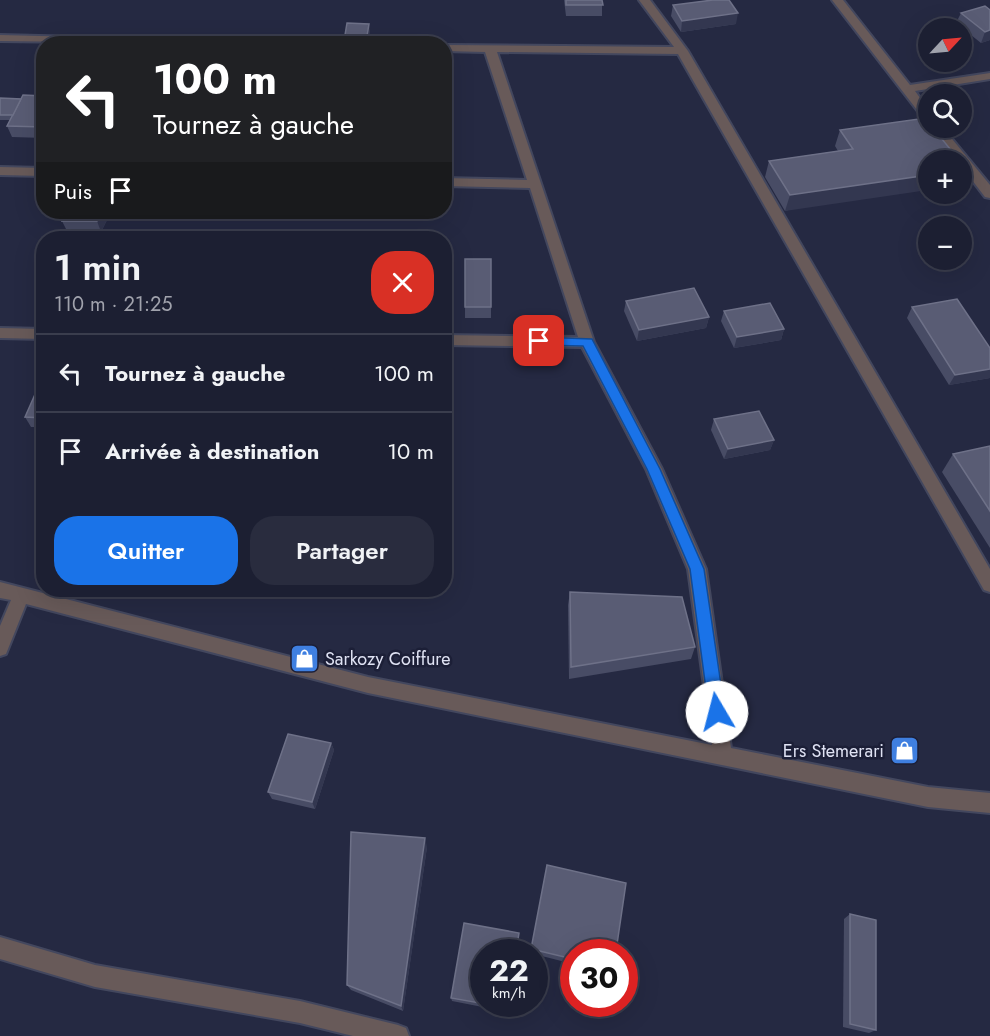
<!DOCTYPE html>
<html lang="fr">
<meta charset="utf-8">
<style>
:root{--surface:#1c1f32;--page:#292c3e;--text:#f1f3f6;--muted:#a0a2ac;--line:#3a3d4d;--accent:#1a73e8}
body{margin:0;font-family:Jost,sans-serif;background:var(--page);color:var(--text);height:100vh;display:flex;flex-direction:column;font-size:22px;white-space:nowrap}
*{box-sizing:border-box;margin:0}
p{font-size:20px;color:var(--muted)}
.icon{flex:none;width:33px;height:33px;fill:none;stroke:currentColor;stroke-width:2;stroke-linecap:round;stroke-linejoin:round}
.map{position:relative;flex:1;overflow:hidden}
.panel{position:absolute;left:36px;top:231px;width:416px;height:366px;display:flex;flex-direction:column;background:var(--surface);border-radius:24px;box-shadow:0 6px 24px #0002,0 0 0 2px var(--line)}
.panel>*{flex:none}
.top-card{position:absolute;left:36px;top:36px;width:416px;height:183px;border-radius:24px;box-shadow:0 6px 24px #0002,0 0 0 2px var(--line);background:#202124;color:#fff;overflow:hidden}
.needle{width:39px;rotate:64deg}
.fabs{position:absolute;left:918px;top:18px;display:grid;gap:12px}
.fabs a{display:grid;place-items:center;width:54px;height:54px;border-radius:50%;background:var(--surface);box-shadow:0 6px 24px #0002,0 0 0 2px var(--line);font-size:30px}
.speed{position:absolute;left:470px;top:939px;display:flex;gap:12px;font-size:30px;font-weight:700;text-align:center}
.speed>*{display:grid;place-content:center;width:78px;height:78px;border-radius:50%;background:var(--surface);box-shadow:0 6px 24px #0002,0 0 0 2px var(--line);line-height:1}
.speed small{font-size:15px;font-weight:400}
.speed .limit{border:9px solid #d22;background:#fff;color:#111}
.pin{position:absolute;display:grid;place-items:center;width:51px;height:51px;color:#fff;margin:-26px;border-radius:12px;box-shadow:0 3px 9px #0006}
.me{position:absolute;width:66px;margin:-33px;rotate:352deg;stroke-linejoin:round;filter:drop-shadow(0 0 4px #0008)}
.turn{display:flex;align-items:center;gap:21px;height:126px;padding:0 18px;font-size:27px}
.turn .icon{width:78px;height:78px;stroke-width:2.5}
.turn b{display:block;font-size:42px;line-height:51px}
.then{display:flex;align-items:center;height:57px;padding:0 18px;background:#0003;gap:12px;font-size:22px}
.round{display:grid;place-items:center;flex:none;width:63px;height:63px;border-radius:24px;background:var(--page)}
.headline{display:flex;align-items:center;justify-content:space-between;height:102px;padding:0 18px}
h1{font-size:36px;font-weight:600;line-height:45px}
.button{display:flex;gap:12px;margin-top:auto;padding:12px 18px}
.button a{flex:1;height:69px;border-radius:24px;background:var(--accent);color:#fff;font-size:24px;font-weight:600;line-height:69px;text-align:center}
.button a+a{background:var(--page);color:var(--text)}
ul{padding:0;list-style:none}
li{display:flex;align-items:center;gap:18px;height:78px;padding:0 18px;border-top:2px solid var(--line)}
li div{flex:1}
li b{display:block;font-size:22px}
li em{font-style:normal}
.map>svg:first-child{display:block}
</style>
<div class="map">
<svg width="990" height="1036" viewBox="0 0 990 1036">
<rect width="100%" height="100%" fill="#252942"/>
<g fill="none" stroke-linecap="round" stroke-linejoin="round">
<defs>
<g id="minor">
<polygon points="639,0 650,0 688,51 990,569 990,592 984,590 678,54 497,52 594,342 662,469 706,569 731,748 928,787 990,793 990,813 928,807 368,693 26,604 6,654 0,656 0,626 11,600 0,598 0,582 368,677 712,745 688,569 646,469 582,347 444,345 444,335 578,337 530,188 444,186 444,178 527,180 485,52 444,51 444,45 674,47"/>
<polygon points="832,0 843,0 910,85 990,73 990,79 915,91 928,109 928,120 924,119"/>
<polygon points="0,35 240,41 245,44 0,41"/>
<polygon points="931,128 943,128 990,185 990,198 985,197 962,167 962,160 956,160"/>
<polygon points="0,167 44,168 44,176 0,175"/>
<polygon points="0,328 44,329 44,339 0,338"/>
<polygon points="0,937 95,965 300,1001 398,1025 406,1028 409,1036 353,1036 300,1023 95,987 0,959"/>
</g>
</defs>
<!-- minor casing -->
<use href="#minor" stroke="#43475e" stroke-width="4"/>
<!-- minor -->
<use href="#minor" fill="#685a59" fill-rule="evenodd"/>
</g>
<!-- wall -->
<g fill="#484c65">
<polygon points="564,0 602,0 602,16 566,16"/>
<polygon points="673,5 736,24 681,32 671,16"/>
<polygon points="990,10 990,40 981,43 956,23 961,13"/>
<polygon points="370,30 368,41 346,41 345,35"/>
<polygon points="44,96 44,138 12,137 7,126 10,120 0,120 0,98 21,99"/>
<polygon points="840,130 959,160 785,211 765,177 769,161 838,151 835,146"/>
<polygon points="66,212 111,212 101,232 67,231 62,221"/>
<polygon points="491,259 491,318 465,318 465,307"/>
<polygon points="626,301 709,317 706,328 637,341 624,311"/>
<polygon points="912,307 990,348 990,378 949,385 907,318"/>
<polygon points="724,311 784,329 781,340 734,348 721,321"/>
<polygon points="44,374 44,427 31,427 25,417"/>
<polygon points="714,419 774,440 770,450 724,459 711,430"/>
<polygon points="990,446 990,548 942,472 953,454"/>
<polygon points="570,592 695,647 691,659 569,679 568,605"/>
<polygon points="331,743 334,750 315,809 272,799 268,792"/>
<polygon points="427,847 403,1011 351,990 347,985"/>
<polygon points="547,865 616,951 615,952 601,952 588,949 573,952 573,964 534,954 534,952 531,952"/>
<polygon points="850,914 876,1030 869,1033 843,1027 844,919"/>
<polygon points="451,998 509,1004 508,1012 452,1001"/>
</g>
<!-- shaded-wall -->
<g fill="#333750">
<polygon points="738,13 736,24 681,32 682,21"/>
<polygon points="369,24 370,30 368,41 367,36"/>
<polygon points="990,30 990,40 981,43 985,32"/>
<polygon points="965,169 962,177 962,170"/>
<polygon points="928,175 928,190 785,211 790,195"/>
<polygon points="101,212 111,212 101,232 97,221"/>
<polygon points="709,317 706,328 637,341 639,330"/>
<polygon points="784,329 781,340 734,348 737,337"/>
<polygon points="990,369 990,378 949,385 955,375"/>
<polygon points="774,440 770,450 724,459 728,449"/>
<polygon points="331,743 334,750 315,809 312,802"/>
<polygon points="425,838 427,847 403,1011 401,1006"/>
</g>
<!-- building -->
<g fill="#595c74" stroke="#6e7188" stroke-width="1.5">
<polygon points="566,0 602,0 603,5 566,5"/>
<polygon points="713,0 729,0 738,13 682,21 673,5"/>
<polygon points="985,6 990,10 990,30 985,32 961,13"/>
<polygon points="347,23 369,24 367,36 345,35"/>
<polygon points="23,95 44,96 44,127 7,126"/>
<polygon points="0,98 21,99 13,115 0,115"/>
<polygon points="926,118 928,121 928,128 933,128 959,160 928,160 928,175 790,195 769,161 853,149 840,130"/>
<polygon points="66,212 101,212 97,221 62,221"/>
<rect x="465" y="259" width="26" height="48"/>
<polygon points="694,288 709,317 639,330 626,301"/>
<polygon points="957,299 990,348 990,369 955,375 912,307"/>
<polygon points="770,303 784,329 737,337 724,311"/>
<polygon points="44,374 44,418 25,417"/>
<polygon points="759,411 774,440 728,449 714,419"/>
<polygon points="990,446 990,511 953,454"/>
<polygon points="570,592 682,597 695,647 571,667"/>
<polygon points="288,734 331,743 312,802 268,792"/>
<polygon points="351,832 425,838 401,1006 347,985"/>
<polygon points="547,865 626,883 616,951 588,944 587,952 573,952 573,959 531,949"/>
<polygon points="850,914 876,920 876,1030 850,1024"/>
<polygon points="464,923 519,933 516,952 483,952 483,1004 509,1004 508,1008 451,998"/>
</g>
<!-- route -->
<polygon fill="#1a73e8" stroke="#114b97" stroke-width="1.5" points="539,337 592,339 660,469 704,569 725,712 722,717 717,719 712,717 709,712 690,569 647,469 583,346 535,345 535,338"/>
<!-- icons -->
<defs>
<symbol id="shop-square" viewBox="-11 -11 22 22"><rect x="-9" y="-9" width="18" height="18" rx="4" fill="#3f7fe0" stroke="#1c1f37"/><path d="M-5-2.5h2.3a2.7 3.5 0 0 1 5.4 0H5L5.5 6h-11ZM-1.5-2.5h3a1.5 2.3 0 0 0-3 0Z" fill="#fff"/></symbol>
</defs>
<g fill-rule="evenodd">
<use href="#shop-square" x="288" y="642" width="33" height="33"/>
<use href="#shop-square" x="888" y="734" width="33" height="33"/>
</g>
<g text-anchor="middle" stroke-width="5" stroke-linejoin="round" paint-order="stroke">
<!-- poi labels -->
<g font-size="18" fill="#dfe2f3" stroke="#1c1f37" text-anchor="start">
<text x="325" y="665">Sarkozy Coiffure</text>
<text x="884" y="757" text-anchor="end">Ers Stemerari</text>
</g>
</g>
</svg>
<div class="fabs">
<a><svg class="needle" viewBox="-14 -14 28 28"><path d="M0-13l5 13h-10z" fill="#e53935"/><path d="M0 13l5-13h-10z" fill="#a0a2ac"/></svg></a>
<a><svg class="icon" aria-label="search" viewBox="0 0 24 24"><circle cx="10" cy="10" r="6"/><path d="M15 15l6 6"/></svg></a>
<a>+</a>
<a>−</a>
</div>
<div class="speed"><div>22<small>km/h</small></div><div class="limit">30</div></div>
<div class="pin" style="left:539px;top:341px;background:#d93025"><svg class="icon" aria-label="arrive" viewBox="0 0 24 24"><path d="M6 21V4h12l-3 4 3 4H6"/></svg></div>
<svg class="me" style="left:717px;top:712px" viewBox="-20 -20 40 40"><circle r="19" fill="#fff"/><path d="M0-13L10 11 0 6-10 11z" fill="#1a73e8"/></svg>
<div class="top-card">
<div class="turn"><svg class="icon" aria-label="left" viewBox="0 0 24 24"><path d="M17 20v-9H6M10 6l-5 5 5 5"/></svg><div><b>100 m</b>Tournez à gauche</div></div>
<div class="then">Puis<svg class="icon" aria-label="arrive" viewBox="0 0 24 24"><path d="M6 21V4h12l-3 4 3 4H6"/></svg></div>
</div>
<section class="panel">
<div class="headline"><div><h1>1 min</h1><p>110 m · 21:25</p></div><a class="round" style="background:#d93025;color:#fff"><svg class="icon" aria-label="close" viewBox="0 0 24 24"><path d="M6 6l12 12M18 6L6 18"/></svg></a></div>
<ul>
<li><svg class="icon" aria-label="left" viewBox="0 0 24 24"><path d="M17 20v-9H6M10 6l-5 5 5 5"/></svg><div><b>Tournez à gauche</b></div><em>100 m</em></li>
<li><svg class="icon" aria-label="arrive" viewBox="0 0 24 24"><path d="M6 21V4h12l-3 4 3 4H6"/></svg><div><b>Arrivée à destination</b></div><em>10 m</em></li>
</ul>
<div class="button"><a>Quitter</a><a>Partager</a></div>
</section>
</div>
